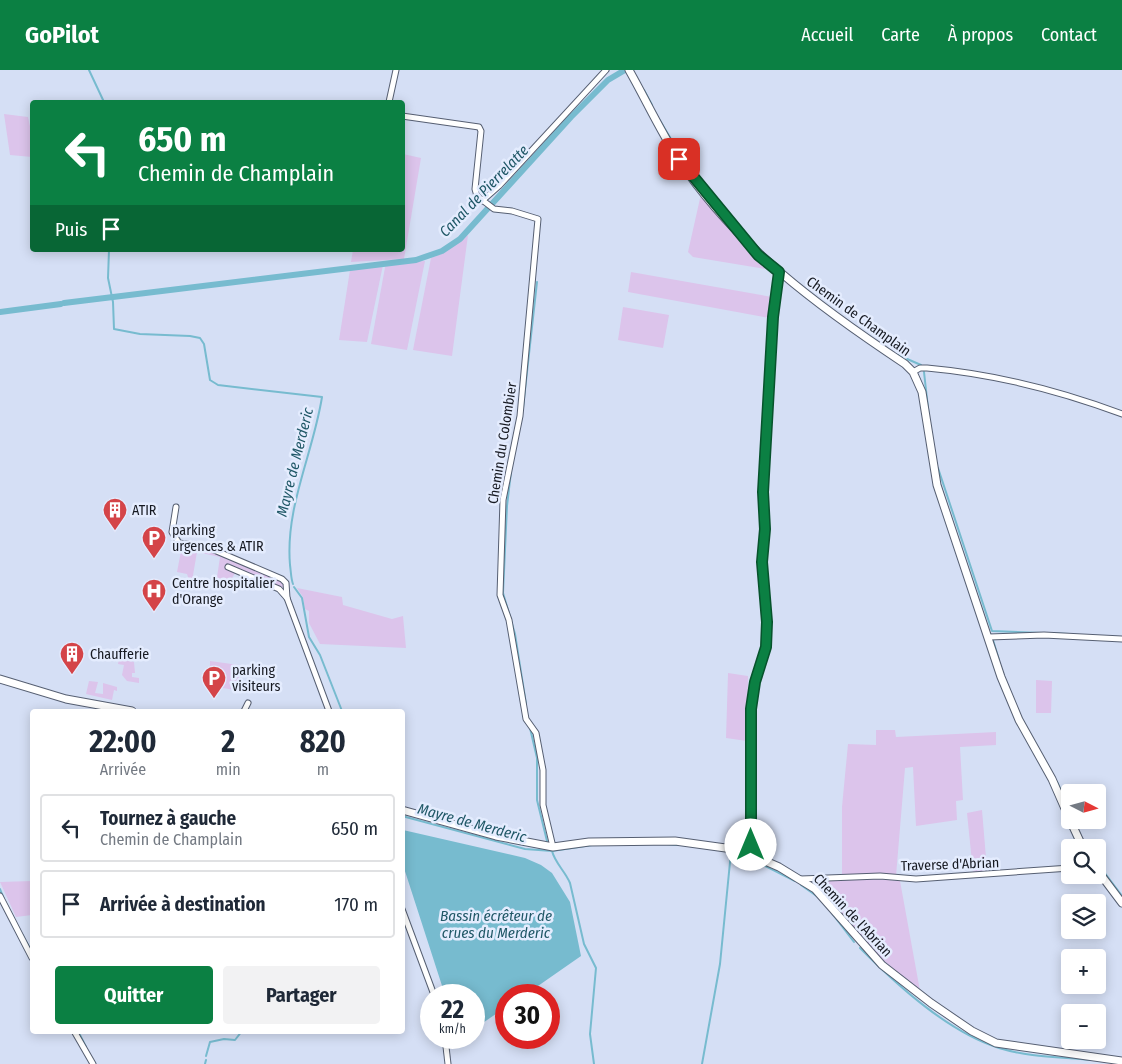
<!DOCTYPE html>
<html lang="fr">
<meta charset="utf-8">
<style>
:root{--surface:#fff;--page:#f2f2f3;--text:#1f2937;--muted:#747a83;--line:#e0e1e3;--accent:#0b8043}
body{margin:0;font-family:"Fira Sans Condensed",sans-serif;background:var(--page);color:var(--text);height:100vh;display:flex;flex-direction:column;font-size:19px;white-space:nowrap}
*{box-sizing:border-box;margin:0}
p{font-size:16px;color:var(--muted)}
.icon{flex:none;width:28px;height:28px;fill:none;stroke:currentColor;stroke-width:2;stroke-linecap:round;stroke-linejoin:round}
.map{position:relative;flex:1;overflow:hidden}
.side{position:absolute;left:30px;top:639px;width:375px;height:325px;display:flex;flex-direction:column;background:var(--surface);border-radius:5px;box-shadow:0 2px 12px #0003}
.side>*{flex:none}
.banner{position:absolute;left:30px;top:30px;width:375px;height:152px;border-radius:5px;box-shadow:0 2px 12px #0003;background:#0b8043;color:#fff;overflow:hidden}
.needle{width:32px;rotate:96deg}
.tools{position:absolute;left:1061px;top:714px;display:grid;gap:10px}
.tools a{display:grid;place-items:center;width:45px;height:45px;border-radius:5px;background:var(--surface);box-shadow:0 2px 12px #0003;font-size:25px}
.speed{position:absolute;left:420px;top:914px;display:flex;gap:10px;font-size:25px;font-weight:700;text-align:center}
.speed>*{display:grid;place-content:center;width:65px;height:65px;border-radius:50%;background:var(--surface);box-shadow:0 2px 12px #0003;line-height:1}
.speed small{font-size:12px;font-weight:400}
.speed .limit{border:8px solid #d22;background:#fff;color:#111}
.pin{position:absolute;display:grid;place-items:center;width:42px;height:42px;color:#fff;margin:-21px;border-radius:10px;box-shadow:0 2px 8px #0006}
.me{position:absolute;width:55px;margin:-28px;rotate:0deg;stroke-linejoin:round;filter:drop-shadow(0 0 4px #0008)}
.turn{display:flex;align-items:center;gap:18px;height:105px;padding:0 25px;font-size:22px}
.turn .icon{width:65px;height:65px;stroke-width:2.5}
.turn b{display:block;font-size:35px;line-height:42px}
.then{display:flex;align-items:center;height:48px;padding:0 25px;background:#0003;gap:10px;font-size:19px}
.eta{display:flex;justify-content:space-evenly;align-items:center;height:85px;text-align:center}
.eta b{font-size:30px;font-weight:700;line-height:35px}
.button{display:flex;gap:10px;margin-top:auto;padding:10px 25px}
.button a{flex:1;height:58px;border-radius:5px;background:var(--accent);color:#fff;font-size:20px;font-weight:700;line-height:58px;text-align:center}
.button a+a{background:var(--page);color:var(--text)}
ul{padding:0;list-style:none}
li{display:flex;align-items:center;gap:15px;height:68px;margin:0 10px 8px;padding:0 15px;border:2px solid var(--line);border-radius:5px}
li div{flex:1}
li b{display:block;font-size:19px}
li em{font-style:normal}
header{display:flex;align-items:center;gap:30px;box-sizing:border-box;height:70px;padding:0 25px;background:var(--accent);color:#fff}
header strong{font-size:24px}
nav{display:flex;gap:28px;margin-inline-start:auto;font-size:18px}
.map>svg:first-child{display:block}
</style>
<header>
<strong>GoPilot</strong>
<nav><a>Accueil</a><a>Carte</a><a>À propos</a><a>Contact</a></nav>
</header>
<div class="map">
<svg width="1122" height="994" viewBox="0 0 1122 994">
<rect width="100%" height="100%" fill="#d5dff5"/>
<!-- green -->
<g fill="#dcc4eb">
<polygon points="4,44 28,47 32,66 32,87 10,85"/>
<polygon points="403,84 421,88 404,189 351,192 353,180 402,180"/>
<polygon points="701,124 757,188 765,199 693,187 688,182"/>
<polygon points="468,165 452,286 413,280 431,188 444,183"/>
<polygon points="425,191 407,280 371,274 386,192"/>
<polygon points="383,195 367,272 339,270 350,200"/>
<polygon points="631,202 772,227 769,248 628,222"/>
<polygon points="623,237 669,245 663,278 618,270"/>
<polygon points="182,476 206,478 281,510 284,518 238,499 225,518 216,514 220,487 197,482 192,511 189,510 187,504 177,502"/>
<polygon points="297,518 342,527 343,535 392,549 403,546 406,578 320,574 309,553 309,541 305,539 303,527"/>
<polygon points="119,589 134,592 135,603 132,603 132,607 139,608 139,613 127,611 122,605 124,595 118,594"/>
<polygon points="210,591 239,595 239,613 235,620 210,616"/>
<polygon points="728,603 748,606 747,671 726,668"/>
<polygon points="1036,610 1052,611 1051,643 1036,643"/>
<polygon points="89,611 98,612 95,623 103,624 103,613 117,617 117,621 114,620 112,630 86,624"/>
<polygon points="876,660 895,660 896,667 996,662 996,675 960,677 963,730 956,731 957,750 916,756 913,697 905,698 896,806 842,805 842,737 848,674 876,675"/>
<polygon points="982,740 987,800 973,802 967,743"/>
<path d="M878,809L900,811L920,921C902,906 883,892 868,875C847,853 835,831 812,811Z"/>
<polygon points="32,811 32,845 16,847 0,812"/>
</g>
<!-- water -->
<polygon fill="#77bbcf" points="403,760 525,788 541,795 552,803 570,832 581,886 525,925 506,925 506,937 474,959 474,925 445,925 403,795"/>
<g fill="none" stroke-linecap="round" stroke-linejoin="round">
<!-- stream -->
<g stroke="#77bbcf" stroke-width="2">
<polyline points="89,0 104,32"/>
<polyline points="644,20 652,35"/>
<polyline points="659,49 680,84"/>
<polyline points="683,90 741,160"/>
<path d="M109,180L108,208L113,232L114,259L140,264L190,266L200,268L204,274L210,310L218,315L322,327C313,384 285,437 290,495C291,502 291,509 293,514"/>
<polyline points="898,285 921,295"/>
<polyline points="924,302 929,347"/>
<polyline points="523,338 537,212"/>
<polyline points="938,398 992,561 1069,564"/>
<polyline points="511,402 507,436 503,523 515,564 526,634"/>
<polyline points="294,517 302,528 309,567 320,585 342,641"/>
<polyline points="993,570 999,590"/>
<polyline points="530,658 537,688 537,730 547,771"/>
<polyline points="1057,712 1070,740"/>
<path d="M402,746L525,779L552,781C555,793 565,801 570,813L584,874L596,898L590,964L594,994"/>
<polyline points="1074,750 1077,757"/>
<polyline points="1082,769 1087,778"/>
<polyline points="667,774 677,775"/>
<polyline points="552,781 592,775"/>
<polyline points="731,782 745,786 795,811"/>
<polyline points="1098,794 1122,826"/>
<polyline points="801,815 818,827"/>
<polyline points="0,819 4,829"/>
<polyline points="831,842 854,872"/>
<polyline points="22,864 32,882"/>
<path d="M860,878C897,915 948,962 999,978C1028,987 1060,987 1090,990"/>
<polyline points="78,961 86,977"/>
<polyline points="206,986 210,972 224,969 235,970 242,961"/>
<polyline points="205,994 206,990"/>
<polyline points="702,994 720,894 731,782"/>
</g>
<!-- canal -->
<g stroke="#77bbcf" stroke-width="6">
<polyline points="64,233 416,190 442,181 460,169 571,47 608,10 625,0"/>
<polyline points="0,242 61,234"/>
</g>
<defs>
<g id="street">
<polyline points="389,32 396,0"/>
<polyline points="402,46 479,57 481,61 475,119 477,126 494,139 512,141 538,149 520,346 503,430 500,525 509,550 526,649 536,663 543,700 543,735 553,777"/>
<polyline points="482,131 499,116 606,0"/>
<path d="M913,302L920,298H927C994,304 1058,320 1122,344"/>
<polyline points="176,437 172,462 179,473 207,477 282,509 286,513 287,528 329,641"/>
<polyline points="228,497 279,519 287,528"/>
<polyline points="989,567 1044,565 1122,569"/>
<polyline points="244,641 248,633"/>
<polyline points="751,784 751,639 755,612 766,577 762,492 765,459 763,422 773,247 779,202"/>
<polyline points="801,809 880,806 916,809 1070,798"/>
<polyline points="0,826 32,888"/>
<polyline points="402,839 434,925"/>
<polyline points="74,961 93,994"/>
<polyline points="445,968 448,994"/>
</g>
<g id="secondary">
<path d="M629,0C646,30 660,61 679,90C738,178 819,237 905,294L913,302L922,322L937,415L1001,607L1019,650L1052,709L1070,750"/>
<polyline points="0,609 66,629 132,641"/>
<polyline points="402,740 496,766 553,777 589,772 675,771 740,780 779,797 815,819 882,895 931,933 972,961 996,973 1122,991"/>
<polyline points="1070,750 1083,778"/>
<polyline points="1098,801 1122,833"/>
</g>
</defs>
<!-- street casing -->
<use href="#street" stroke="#565f72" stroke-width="7"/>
<!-- secondary casing -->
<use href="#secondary" stroke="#565f72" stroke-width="9"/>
<!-- street -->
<use href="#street" stroke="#fff" stroke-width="5"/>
<!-- secondary -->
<use href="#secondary" stroke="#fff" stroke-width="7"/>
</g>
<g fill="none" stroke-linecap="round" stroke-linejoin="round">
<defs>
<polyline id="route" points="679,89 758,185 779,202 773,247 763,422 765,459 762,492 767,552 766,577 755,612 751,639 751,775"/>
</defs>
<!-- route casing -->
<use href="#route" stroke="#07532c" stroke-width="12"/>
<!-- route -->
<use href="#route" stroke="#0b8043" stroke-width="9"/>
</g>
<!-- icons -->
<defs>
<symbol id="building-pin" viewBox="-11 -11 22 30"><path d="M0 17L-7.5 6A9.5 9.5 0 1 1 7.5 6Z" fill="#d44448" stroke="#e4ecfe"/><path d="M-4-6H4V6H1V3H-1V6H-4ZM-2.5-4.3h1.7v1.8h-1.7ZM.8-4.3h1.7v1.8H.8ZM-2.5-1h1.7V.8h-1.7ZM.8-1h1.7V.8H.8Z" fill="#fff"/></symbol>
<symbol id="parking-pin" viewBox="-11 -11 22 30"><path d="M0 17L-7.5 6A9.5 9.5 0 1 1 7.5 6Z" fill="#d44448" stroke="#e4ecfe"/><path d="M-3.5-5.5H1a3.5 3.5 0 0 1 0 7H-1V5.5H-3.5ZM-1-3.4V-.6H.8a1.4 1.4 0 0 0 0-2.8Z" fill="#fff"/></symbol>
<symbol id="hospital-pin" viewBox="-11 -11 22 30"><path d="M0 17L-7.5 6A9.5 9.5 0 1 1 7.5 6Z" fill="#d44448" stroke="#e4ecfe"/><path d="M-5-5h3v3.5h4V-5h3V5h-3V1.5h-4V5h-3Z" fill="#fff"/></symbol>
</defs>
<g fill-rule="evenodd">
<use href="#building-pin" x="101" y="426" width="28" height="38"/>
<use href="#parking-pin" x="140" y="454" width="28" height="38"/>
<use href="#hospital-pin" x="140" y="507" width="28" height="38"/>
<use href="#building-pin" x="58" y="570" width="28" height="38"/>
<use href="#parking-pin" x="200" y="594" width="28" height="38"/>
</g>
<g text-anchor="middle" stroke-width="5" stroke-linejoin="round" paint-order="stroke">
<!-- street labels -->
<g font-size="14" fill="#161921" stroke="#e4ecfe">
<text transform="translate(859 246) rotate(36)" y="5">Chemin de Champlain</text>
<text transform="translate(502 373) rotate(-81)" y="5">Chemin du Colombier</text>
<text transform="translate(950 794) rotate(-2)" y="5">Traverse d'Abrian</text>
<text transform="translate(853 845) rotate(47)" y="5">Chemin de l'Abrian</text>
</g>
<!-- poi labels -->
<g font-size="14" fill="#161921" stroke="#e4ecfe" text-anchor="start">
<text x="132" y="445">ATIR</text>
<text x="172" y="465">parking<tspan x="172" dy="16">urgences &amp; ATIR</tspan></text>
<text x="172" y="518">Centre hospitalier<tspan x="172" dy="16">d'Orange</tspan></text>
<text x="90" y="589">Chaufferie</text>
<text x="232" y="605">parking<tspan x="232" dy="16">visiteurs</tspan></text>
</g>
<!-- water labels -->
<g font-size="15" font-style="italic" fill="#1f5766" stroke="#e4ecfe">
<text transform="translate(484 121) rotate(-46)" y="5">Canal de Pierrelatte</text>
<text transform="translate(295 392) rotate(-76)" y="5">Mayre de Merderic</text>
<text transform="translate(472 753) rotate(15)" y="5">Mayre de Merderic</text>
<text x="496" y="851">Bassin écrêteur de<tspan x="496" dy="17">crues du Merderic</tspan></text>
</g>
</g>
</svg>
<div class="tools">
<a><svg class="needle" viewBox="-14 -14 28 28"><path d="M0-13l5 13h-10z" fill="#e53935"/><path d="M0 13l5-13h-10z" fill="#747a83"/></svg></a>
<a><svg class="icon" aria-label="search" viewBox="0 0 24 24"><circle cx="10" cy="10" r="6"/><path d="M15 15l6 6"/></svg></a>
<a><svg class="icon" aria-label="layers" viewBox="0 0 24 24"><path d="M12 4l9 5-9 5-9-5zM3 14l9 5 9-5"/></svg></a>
<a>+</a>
<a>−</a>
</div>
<div class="speed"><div>22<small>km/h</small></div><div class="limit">30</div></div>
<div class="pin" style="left:679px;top:89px;background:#d93025"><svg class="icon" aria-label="arrive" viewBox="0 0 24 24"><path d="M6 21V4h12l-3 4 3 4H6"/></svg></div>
<svg class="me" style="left:751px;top:775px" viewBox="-20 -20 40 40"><circle r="19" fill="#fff"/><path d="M0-13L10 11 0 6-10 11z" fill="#0b8043"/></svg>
<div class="banner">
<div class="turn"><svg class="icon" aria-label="left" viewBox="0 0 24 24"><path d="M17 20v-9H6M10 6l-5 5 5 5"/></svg><div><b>650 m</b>Chemin de Champlain</div></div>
<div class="then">Puis<svg class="icon" aria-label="arrive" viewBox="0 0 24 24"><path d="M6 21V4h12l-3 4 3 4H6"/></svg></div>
</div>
<section class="side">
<div class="eta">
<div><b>22:00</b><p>Arrivée</p></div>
<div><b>2</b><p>min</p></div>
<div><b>820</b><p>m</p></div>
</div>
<ul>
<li><svg class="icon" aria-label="left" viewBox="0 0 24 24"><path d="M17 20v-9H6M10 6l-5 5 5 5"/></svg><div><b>Tournez à gauche</b><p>Chemin de Champlain</p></div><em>650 m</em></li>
<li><svg class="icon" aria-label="arrive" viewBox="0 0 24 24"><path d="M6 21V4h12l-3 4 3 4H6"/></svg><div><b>Arrivée à destination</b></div><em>170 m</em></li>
</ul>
<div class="button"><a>Quitter</a><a>Partager</a></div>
</section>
</div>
